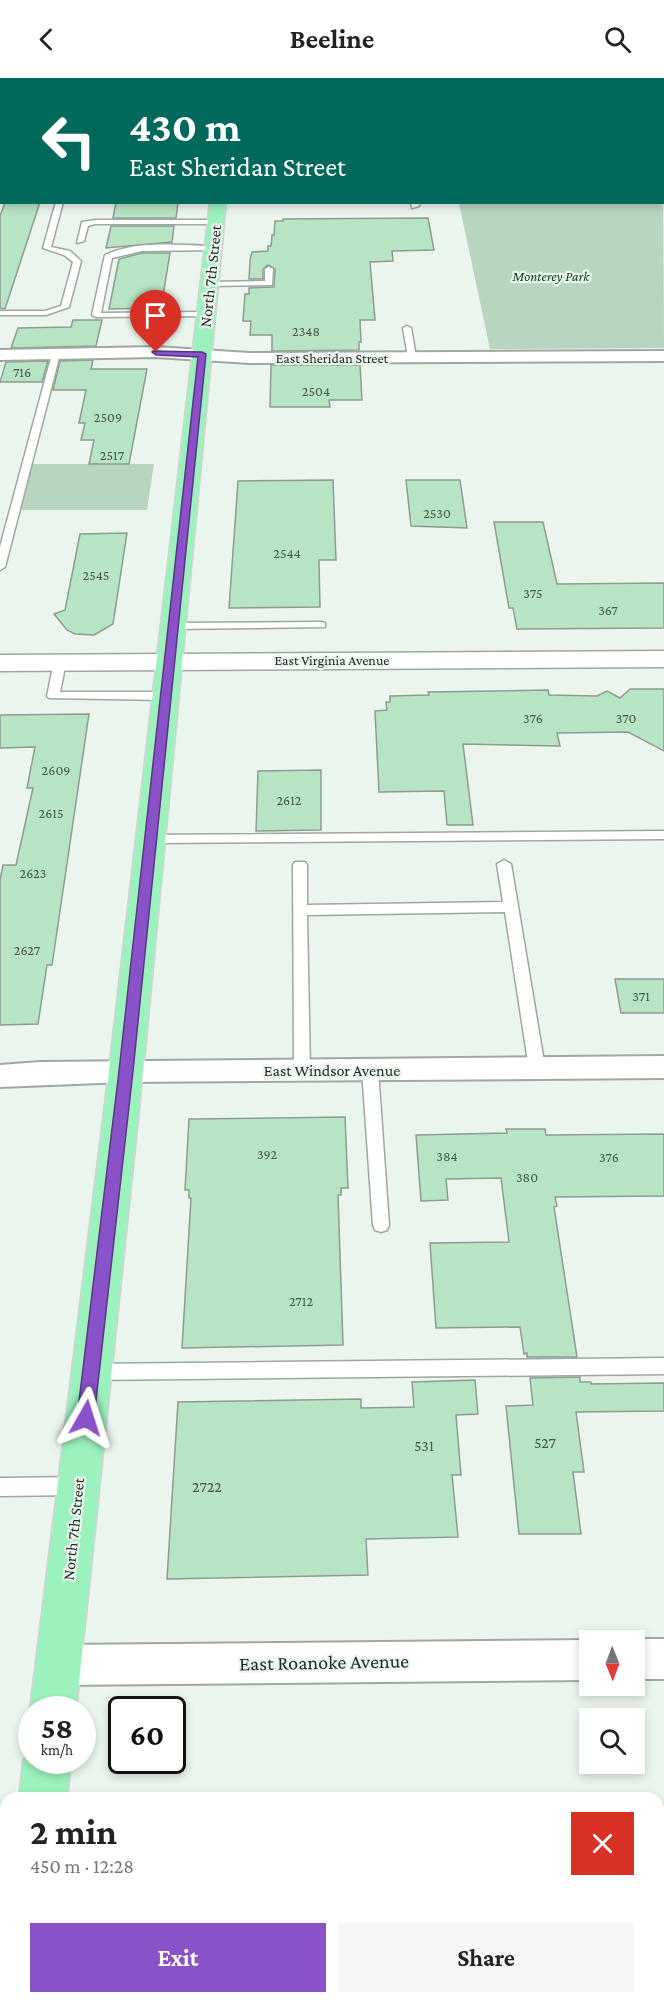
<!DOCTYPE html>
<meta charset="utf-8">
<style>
:root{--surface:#fff;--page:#f6f6f6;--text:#222;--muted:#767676;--accent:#8a52c9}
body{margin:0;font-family:"Crimson Pro",serif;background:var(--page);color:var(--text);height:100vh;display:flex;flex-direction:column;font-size:22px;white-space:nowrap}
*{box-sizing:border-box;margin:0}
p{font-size:20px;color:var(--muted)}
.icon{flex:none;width:33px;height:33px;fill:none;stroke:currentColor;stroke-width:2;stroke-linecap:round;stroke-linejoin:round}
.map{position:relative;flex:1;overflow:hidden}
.panel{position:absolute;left:0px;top:1714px;width:664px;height:212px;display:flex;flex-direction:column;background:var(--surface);border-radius:18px 18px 0 0;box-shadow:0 3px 9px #0003}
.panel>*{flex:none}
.guide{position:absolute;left:0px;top:0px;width:664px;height:126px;box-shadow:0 3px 9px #0003;background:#00695c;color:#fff;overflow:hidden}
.needle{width:39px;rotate:179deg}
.buttons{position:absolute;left:579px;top:1552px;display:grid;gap:12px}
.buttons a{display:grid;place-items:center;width:66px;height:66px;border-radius:0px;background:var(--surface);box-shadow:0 3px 9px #0003;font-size:30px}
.speed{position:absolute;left:18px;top:1618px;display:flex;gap:12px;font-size:30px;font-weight:700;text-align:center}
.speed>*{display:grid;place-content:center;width:78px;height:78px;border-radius:50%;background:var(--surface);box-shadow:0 3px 9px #0003;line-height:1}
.speed small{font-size:15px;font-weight:400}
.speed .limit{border:3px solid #111;border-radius:9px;background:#fff;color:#111}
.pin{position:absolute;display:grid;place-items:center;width:51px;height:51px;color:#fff;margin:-62px -26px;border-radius:50% 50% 50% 0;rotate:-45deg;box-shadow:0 0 6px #0007}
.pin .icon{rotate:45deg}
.me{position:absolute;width:66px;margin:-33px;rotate:6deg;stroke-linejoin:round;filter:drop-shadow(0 0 4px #0008)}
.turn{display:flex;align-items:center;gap:21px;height:126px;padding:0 30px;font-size:27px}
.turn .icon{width:78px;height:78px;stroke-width:2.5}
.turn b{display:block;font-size:42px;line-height:51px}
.round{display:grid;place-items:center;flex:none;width:63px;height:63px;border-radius:0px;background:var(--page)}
.overview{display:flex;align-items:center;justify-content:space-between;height:102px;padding:0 30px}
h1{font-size:36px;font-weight:700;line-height:45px}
.primary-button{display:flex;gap:12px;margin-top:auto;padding:12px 30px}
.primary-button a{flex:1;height:69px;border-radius:0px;background:var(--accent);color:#fff;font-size:24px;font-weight:700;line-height:69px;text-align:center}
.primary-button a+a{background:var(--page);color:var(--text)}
header{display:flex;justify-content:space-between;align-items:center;height:78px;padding:0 30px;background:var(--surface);font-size:27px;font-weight:700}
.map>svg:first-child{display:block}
</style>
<header><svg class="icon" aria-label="back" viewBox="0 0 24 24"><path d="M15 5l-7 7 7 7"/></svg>Beeline<svg class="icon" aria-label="search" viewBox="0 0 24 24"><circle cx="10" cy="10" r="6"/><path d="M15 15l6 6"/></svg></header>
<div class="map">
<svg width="664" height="1925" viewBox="0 0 664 1925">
<rect width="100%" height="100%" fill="#eaf6ed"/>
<!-- green -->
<g fill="#b8d5bf">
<polygon points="663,100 664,270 490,271 459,125 663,124"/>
<polygon points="32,386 154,386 147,432 21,432"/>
</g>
<!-- building -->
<g fill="#b7e5c3" stroke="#909b92" stroke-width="1.5">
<polygon points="40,124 5,231 0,230 0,138 5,125"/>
<polygon points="116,124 178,124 176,140 113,140"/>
<polygon points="428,140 434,172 392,173 393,183 370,184 375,242 360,242 361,264 359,264 359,272 272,273 272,257 250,257 251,243 243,243 245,216 249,216 249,210 274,209 275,191 268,187 263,191 263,201 249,201 250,182 252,174 268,173 268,168 271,168 272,157 274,157 275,143 283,143 283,141"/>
<polygon points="111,148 174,148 172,164 106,170"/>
<polygon points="142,175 170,175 161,230 109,231 119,181"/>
<polygon points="73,242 102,242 96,268 11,270 18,250 71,249"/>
<polygon points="93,282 91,291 147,291 129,386 89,386 94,362 81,362 85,345 79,345 86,312 53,312 60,283"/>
<polygon points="48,283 42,304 0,304 6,284"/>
<polygon points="271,287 360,287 362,322 329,322 330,329 270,329"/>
<polygon points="333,402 336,482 319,482 320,529 229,530 238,403"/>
<polygon points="406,402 460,402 467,450 411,448"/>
<polygon points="494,444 543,444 557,506 664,505 664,550 517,551 513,530 509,530"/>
<polygon points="127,455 113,546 94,557 75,556 67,552 54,536 65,532 80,456"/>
<polygon points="630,611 664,611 664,673 628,654 557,655 560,668 463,666 473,747 447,747 444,713 379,714 375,633 387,632 386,624 390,624 390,618 429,617 428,614 548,612 549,617 597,618 607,613 620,620"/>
<polygon points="89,636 52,887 47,887 38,946 0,947 0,802 3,787 16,787 33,710 27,710 35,669 0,670 0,637"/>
<polygon points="321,692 321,752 256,753 258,693"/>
<polygon points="615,901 664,901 664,935 621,935"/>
<polygon points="345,1039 348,1110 341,1110 341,1117 338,1117 343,1267 182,1270 191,1120 189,1120 189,1112 185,1112 189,1041"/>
<polygon points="506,1051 545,1051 546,1057 664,1056 664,1118 555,1119 557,1128 554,1129 577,1279 527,1279 527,1275 524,1276 520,1249 436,1250 430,1165 509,1164 501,1100 446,1101 448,1122 421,1123 416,1057 507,1055"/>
<polygon points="580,1299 580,1304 591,1304 591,1306 664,1305 664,1333 576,1334 584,1394 573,1394 581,1456 519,1456 506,1328 533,1327 530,1300"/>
<polygon points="475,1302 478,1336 456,1337 461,1397 452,1397 458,1459 366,1461 368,1497 167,1501 178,1324 361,1321 361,1330 414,1329 412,1304"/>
</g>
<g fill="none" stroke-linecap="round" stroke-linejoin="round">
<defs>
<g id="lane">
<rect x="125" y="0" width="6" height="2"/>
<polygon points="56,124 63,124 51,169 70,173 81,183 69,229 46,237 0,237 0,233 45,233 61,228 73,184 64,177 43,170"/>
<polygon points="411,124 419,124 419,128 412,130"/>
<polygon points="95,142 216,142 220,144 216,146 95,146 88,148 84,163 77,165 82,144"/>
<path d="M213,168H216V172L142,173L112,180L101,235L206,234H209V238L96,239L92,237L105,177C136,162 179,167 213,168Z"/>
<polygon points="269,189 273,191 272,207 209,208 205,206 209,204 265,203 265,191"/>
<polygon points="407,248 411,250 416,279 412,282 408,279 403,250"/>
<polygon points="56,273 60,276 5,489 0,492 0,469 52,276"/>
<polygon points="321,544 325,545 325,549 173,551 167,548 173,545"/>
<polygon points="60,581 66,584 60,614 166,614 172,618 166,622 49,620 47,618 54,584"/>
<polygon points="664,753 664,761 151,765 144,761 151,757"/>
<polygon points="504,782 511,786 545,990 542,994 532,994 529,990 505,834 307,837 310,992 307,996 297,996 294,992 293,787 295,784 305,784 307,787 307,827 503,824 497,786"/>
<polygon points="370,986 375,988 378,992 389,1147 387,1152 381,1154 375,1152 373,1147 362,992 365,988"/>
<polygon points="664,1280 664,1296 91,1302 85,1300 82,1294 85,1288 91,1286"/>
<polygon points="78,1399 85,1402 88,1408 85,1414 78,1417 0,1418 0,1400"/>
<rect x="0" y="1860" width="6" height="24"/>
</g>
<g id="street">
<polygon points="27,0 39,0 27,2"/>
<rect x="663" y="50" width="1" height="8"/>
<polygon points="2,68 2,78 0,79 0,69"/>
<polygon points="156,269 249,275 664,273 664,283 249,285 156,279 0,282 0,272"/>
<polygon points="664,978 664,1000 126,1004 0,1009 0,987 40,984"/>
<polygon points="634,1561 664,1561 664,1601 634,1601 634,1563 630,1563"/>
<polygon points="590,1562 592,1563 590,1563 590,1602 58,1607 44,1601 38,1587 44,1573 58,1567"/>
</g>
<g id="secondary">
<rect x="663" y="89" width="1" height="10"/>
<rect x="0" y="92" width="2" height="10"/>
<polygon points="664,573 664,589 0,593 0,577"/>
</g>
<g id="primary">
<rect x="225" y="0" width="14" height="2"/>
<polygon points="210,124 226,124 143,993 76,1632 32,1632 32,1637 30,1632 109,993"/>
<polygon points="32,1665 32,1683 71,1683 67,1720 19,1720 23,1683"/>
<polygon points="6,1899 6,1920 46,1920 46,1925 0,1925 0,1905"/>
</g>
</defs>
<!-- lane casing -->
<use href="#lane" stroke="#9da89f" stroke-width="3"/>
<!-- street casing -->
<use href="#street" stroke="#9da89f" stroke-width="4"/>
<!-- secondary casing -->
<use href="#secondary" stroke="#9da89f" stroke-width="3"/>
<!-- primary casing -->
<use href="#primary" stroke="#d3d4d3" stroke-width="3"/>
<!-- lane -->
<use href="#lane" fill="#fff" fill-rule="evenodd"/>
<!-- street -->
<use href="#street" fill="#fff" fill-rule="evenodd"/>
<!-- secondary -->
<use href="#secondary" fill="#fff" fill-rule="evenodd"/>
<!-- primary -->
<use href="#primary" fill="#9cf2bc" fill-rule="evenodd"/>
</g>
<!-- route -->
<polygon fill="#8a52c9" stroke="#5a3583" stroke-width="1.5" points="153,273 202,274 206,276 133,993 94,1340 92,1345 86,1347 80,1345 77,1340 119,993 198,279 156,277 152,274"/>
<g text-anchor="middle" stroke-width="4.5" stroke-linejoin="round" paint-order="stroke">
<!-- far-park labels -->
<g font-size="14" font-style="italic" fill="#023a1b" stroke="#eaf6ed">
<text x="551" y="203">Monterey Park</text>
</g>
<!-- number labels -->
<g font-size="14" fill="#49584c">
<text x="306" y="258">2348</text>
<text x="22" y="299">716</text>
<text x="316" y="318">2504</text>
<text x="108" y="344">2509</text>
<text x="112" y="382">2517</text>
<text x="437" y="440">2530</text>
<text x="287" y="480">2544</text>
<text x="96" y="502">2545</text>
<text x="533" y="520">375</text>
<text x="608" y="537">367</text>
<text x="533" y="645">376</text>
<text x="626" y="645">370</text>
<text x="56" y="697">2609</text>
<text x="289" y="727">2612</text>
<text x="51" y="740">2615</text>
<text x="33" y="800">2623</text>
<text x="27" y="877">2627</text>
<text x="641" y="923">371</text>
<text x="267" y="1081">392</text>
<text x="447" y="1083">384</text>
<text x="609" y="1084">376</text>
<text x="527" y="1104">380</text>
<text x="301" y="1228">2712</text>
</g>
<!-- far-street labels -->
<g font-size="14" fill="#242925" stroke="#eaf6ed">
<text x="332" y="285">East Sheridan Street</text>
<text x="332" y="587">East Virginia Avenue</text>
</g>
<!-- street labels -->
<g font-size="16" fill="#242925" stroke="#eaf6ed">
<text transform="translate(210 198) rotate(-84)" y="6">North 7th Street</text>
<text x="332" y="998">East Windsor Avenue</text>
<text transform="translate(73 1451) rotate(-84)" y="6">North 7th Street</text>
</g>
<!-- near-number labels -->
<g font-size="16" fill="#49584c">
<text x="545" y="1370">527</text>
<text x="424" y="1373">531</text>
<text x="207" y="1414">2722</text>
</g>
<!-- near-street labels -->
<g font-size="20" fill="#242925" stroke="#eaf6ed">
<text transform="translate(324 1584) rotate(-1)" y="7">East Roanoke Avenue</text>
</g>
</g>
</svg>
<div class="buttons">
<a><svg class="needle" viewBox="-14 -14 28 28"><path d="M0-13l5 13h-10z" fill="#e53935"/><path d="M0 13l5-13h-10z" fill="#767676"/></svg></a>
<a><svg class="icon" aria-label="search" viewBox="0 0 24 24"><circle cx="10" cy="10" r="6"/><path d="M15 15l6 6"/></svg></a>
</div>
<div class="speed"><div>58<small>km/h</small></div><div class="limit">60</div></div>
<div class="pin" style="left:156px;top:274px;background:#d93025"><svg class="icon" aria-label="arrive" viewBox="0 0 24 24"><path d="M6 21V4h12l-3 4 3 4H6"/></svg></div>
<svg class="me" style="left:86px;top:1340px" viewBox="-20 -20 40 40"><path d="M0-17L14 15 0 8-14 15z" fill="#8a52c9" stroke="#fff" stroke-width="4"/></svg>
<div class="guide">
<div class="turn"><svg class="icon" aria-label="left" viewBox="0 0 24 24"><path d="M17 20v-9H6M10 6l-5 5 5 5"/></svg><div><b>430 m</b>East Sheridan Street</div></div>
</div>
<section class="panel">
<div class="overview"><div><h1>2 min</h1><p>450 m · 12:28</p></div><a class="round" style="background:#d93025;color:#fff"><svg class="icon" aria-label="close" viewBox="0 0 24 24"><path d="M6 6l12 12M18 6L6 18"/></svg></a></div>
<div class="primary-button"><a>Exit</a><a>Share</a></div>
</section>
</div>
